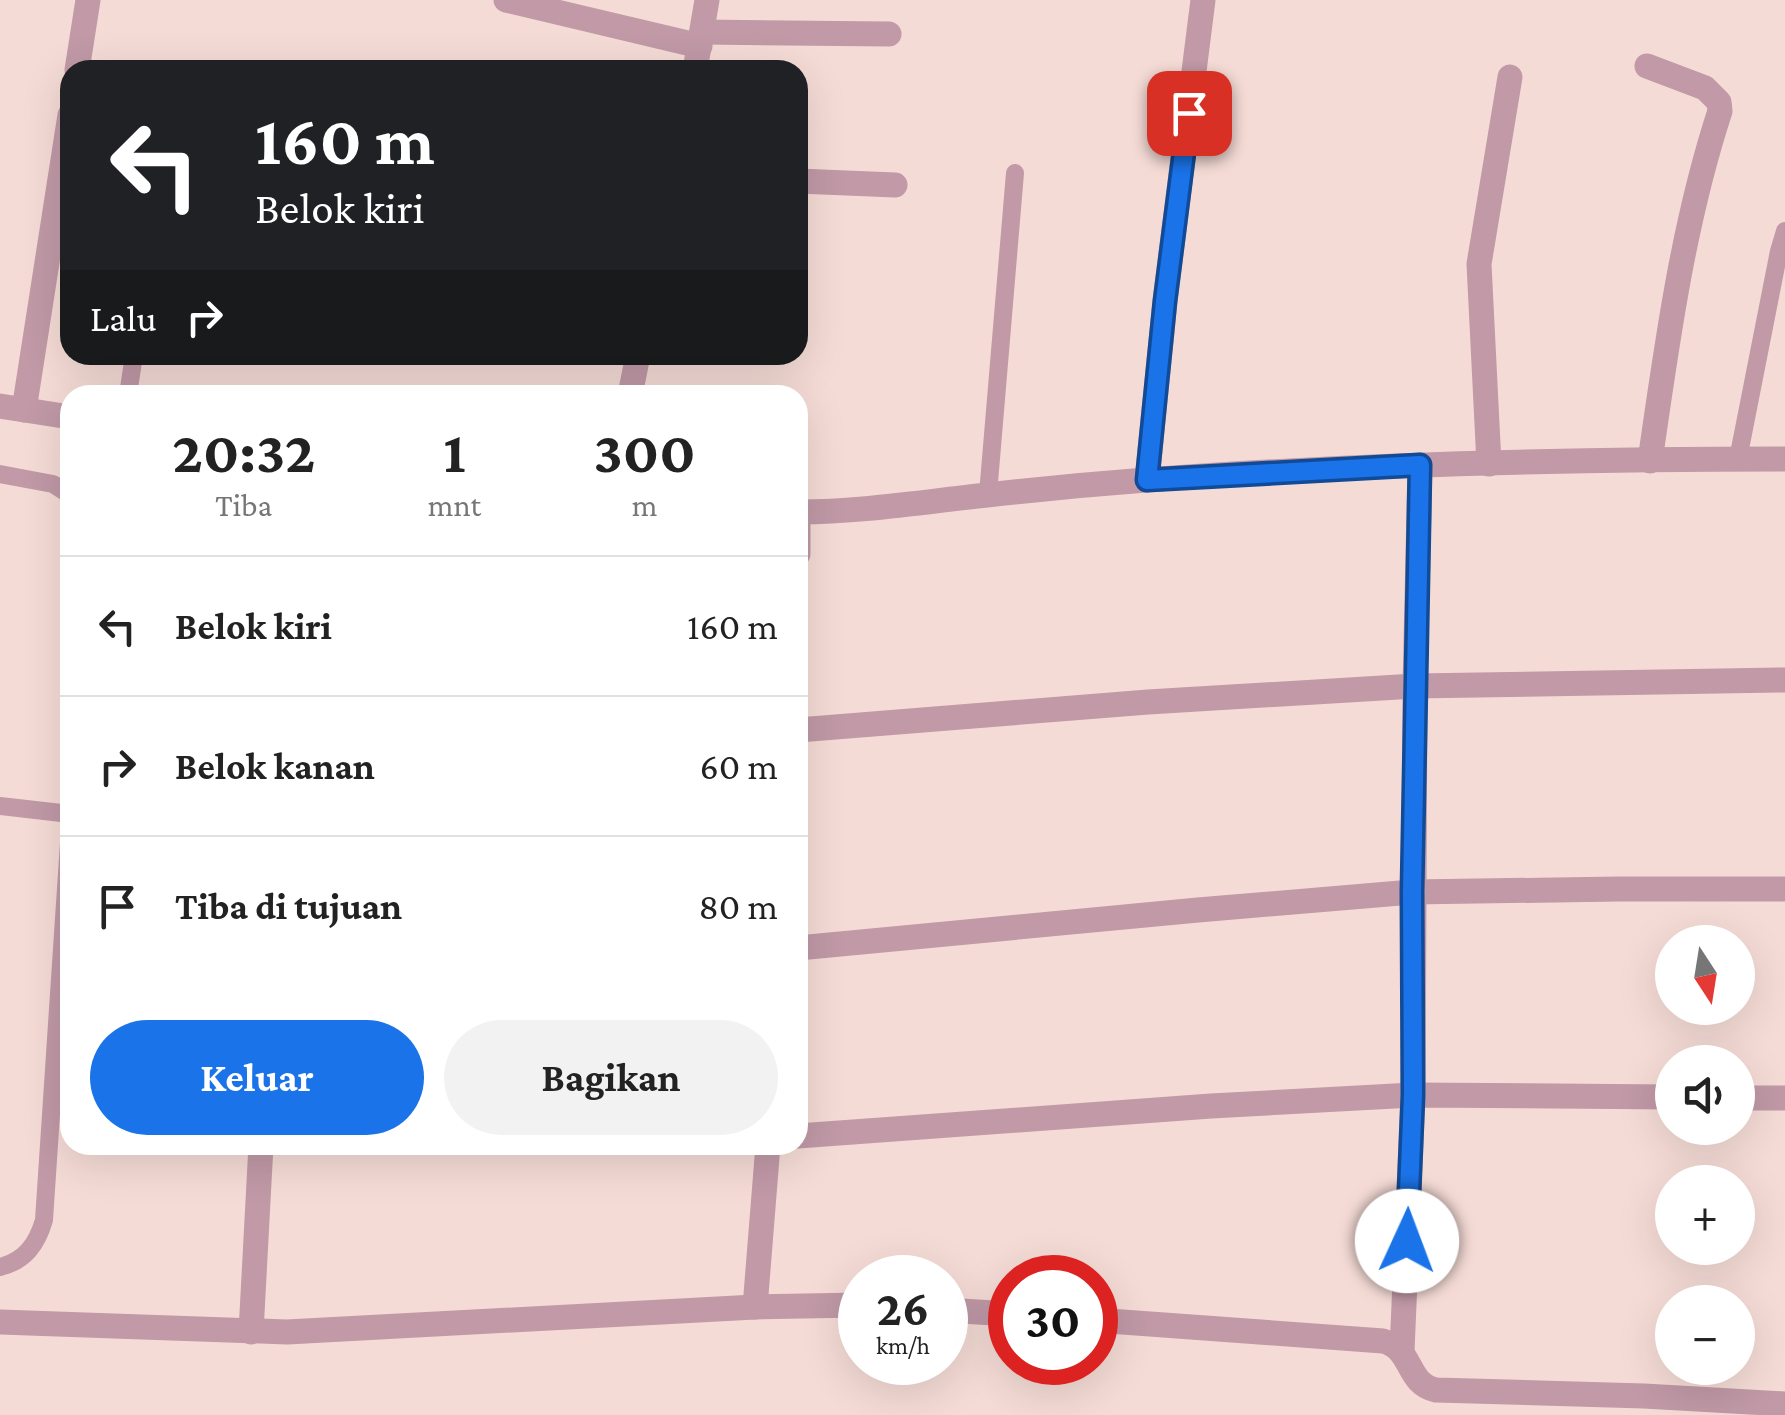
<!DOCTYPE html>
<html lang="id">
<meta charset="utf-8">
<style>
:root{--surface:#fff;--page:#f2f2f2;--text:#222;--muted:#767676;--line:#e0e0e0;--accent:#1a73e8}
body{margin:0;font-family:"Crimson Pro",serif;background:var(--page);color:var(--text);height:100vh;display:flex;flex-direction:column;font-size:38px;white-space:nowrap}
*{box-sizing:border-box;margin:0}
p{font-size:32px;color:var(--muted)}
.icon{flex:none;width:55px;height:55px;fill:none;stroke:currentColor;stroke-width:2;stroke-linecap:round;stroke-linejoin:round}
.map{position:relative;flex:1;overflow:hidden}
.drawer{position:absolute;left:60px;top:385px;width:748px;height:770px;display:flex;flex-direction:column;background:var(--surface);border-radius:30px;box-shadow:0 10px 40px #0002}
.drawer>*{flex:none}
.top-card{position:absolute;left:60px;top:60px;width:748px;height:305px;border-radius:30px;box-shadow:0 10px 40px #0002;background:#202124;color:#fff;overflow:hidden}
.needle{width:65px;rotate:168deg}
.buttons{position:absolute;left:1655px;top:925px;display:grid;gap:20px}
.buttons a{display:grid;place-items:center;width:100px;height:100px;border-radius:50%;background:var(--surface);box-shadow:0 10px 40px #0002;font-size:50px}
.speed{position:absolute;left:838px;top:1255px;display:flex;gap:20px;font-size:50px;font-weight:700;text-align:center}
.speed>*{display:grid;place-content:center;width:130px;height:130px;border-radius:50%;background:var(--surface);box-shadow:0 10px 40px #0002;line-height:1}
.speed small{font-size:25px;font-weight:400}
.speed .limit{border:15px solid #d22;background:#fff;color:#111}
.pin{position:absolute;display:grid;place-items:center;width:85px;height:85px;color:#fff;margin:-42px;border-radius:20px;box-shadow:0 5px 15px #0006}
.me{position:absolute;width:110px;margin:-55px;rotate:2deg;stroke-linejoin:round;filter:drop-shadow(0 0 8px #0008)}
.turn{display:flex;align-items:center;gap:35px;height:210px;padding:0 30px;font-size:45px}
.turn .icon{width:130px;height:130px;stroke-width:2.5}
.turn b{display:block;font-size:70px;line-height:85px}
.then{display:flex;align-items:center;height:95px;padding:0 30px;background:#0003;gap:20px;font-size:38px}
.eta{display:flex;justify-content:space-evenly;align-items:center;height:170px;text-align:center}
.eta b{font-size:60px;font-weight:700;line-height:70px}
.action{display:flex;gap:20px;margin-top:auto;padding:20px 30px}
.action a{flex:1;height:115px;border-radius:60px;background:var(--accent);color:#fff;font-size:40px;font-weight:700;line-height:115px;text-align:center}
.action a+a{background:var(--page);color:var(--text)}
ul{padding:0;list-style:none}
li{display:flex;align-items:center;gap:30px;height:140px;padding:0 30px;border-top:2px solid var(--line)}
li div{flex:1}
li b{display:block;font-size:38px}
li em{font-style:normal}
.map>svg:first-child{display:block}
</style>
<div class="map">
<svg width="1785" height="1415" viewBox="0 0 1785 1415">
<rect width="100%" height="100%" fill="#f5dbd6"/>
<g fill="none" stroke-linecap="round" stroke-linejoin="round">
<!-- lane -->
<g stroke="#c199a7" stroke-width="18">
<polyline points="128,395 134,355"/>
<polyline points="1738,459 1779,251 1785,231"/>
<polyline points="0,474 53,484 70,495"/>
<polyline points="988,494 1015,173"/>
<polyline points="0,806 70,814"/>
<path d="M0,1267C25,1261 37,1244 44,1220L70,828"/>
</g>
<!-- street -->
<g stroke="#c199a7" stroke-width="25">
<polyline points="506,0 700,46"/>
<polyline points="702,32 889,34"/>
<path d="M1647,66L1705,88L1719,102L1720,111C1683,224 1667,343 1650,461"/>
<polyline points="77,70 88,0"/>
<polyline points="695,70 707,0"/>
<polyline points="798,181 895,185"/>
<polyline points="630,395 638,355"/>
<polyline points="0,406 70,417"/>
<polyline points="24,410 70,115"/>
<polyline points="1489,464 1479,264 1510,77"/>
<polyline points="1147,480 1165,301 1203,0"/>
<path d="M798,512C861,512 923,502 987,495C1040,489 1093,484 1146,480C1358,464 1572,459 1785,459"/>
<polyline points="798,554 798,512"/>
<polyline points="798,730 1148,702 1415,686 1785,680"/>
<polyline points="798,948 1198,910 1412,892 1619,889 1785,889"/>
<polyline points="1738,1098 1785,1098"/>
<polyline points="798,1136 1211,1106 1413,1095 1672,1097"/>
<polyline points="755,1307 768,1145"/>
<polyline points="945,1310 1010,1314"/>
<path d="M1095,1320L1383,1341C1414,1349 1405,1383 1436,1390L1644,1396L1785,1404"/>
<polyline points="0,1322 287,1332 755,1307 860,1305"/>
<polyline points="251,1332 261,1145"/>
<polyline points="1402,1351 1413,1095 1415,686 1420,465"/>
</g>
</g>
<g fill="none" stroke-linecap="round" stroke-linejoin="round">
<defs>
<polyline id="route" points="1189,113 1165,301 1147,480 1420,465 1412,892 1413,1095 1407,1241"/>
</defs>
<!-- route casing -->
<use href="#route" stroke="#114b97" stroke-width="25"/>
<!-- route -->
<use href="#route" stroke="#1a73e8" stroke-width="18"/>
</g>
</svg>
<div class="buttons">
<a><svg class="needle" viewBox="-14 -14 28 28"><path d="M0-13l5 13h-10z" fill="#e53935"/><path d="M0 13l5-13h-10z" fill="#767676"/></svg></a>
<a><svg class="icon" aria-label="sound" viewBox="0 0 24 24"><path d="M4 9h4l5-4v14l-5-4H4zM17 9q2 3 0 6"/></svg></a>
<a>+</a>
<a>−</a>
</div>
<div class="speed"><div>26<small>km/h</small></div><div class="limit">30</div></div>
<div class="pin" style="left:1189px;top:113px;background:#d93025"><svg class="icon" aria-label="arrive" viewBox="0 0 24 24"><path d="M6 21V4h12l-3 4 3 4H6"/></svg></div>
<svg class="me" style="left:1407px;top:1241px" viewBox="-20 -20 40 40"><circle r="19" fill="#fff"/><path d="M0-13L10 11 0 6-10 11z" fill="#1a73e8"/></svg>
<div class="top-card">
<div class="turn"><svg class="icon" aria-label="left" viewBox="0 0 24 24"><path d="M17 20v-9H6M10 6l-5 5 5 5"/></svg><div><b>160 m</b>Belok kiri</div></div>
<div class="then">Lalu<svg class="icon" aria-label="right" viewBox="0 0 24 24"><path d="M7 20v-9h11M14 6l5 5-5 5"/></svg></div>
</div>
<section class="drawer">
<div class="eta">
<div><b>20:32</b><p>Tiba</p></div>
<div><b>1</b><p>mnt</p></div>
<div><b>300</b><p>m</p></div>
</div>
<ul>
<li><svg class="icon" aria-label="left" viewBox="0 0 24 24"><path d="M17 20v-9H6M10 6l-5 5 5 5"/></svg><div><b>Belok kiri</b></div><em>160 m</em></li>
<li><svg class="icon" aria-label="right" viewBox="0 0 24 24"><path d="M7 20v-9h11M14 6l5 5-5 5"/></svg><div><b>Belok kanan</b></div><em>60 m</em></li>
<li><svg class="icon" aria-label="arrive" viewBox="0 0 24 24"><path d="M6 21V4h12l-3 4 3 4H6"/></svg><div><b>Tiba di tujuan</b></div><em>80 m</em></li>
</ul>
<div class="action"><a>Keluar</a><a>Bagikan</a></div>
</section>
</div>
